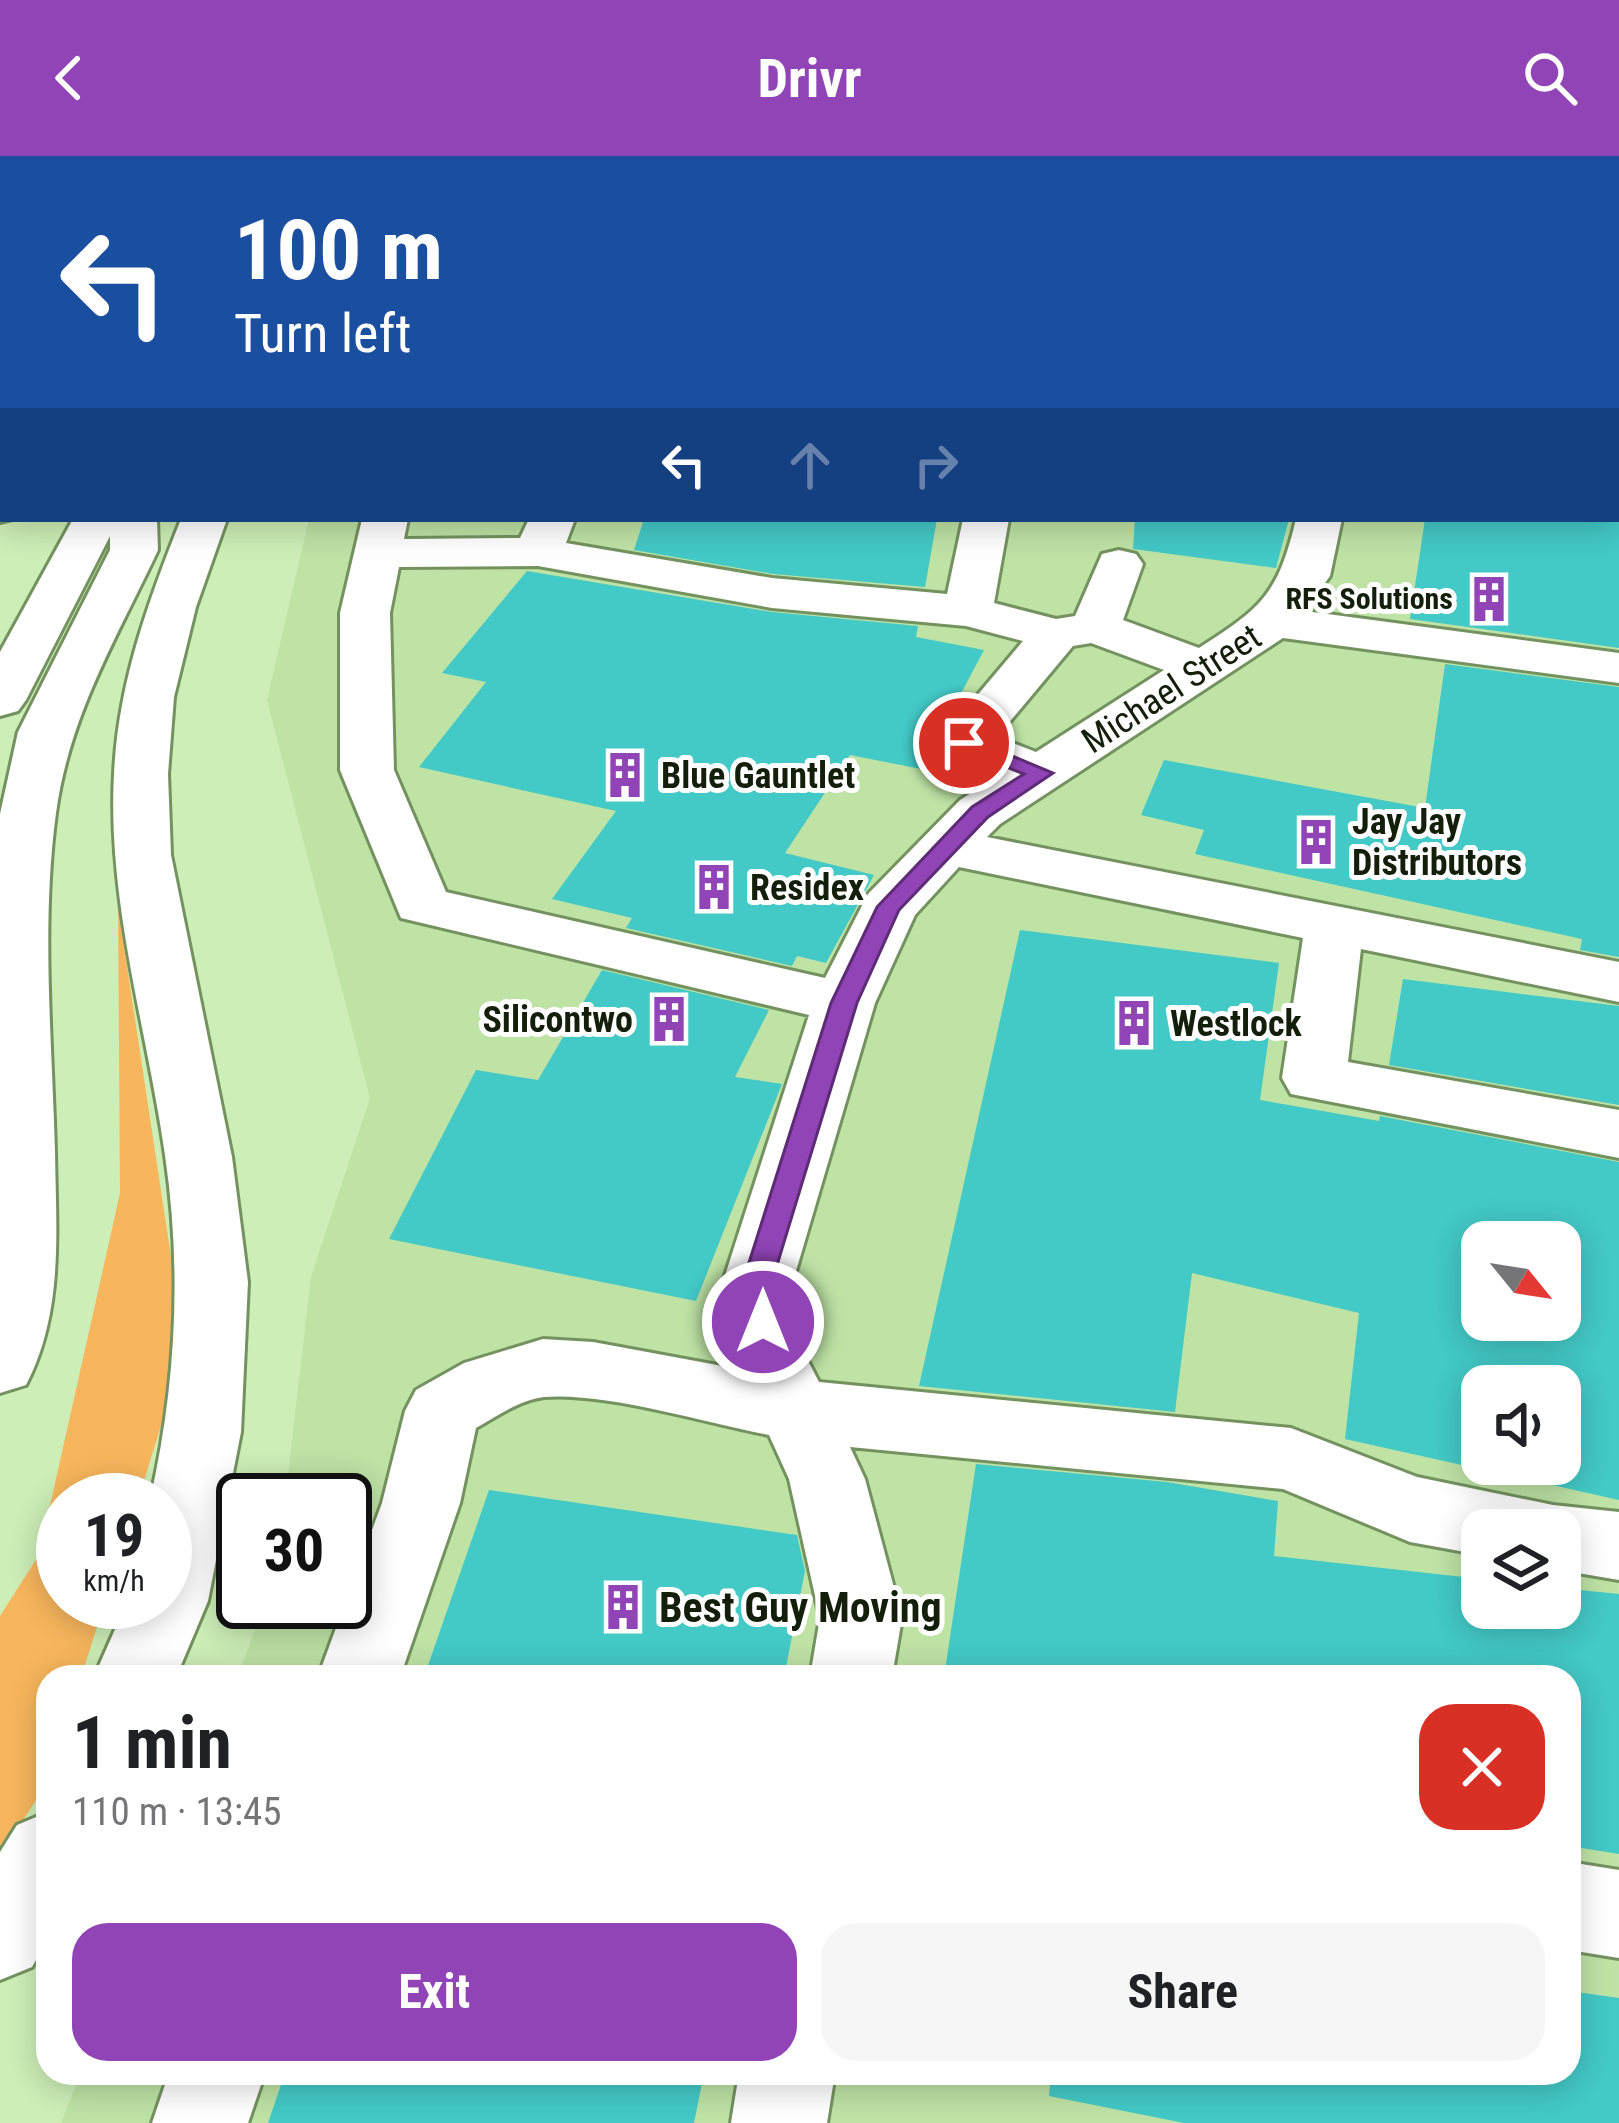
<!DOCTYPE html>
<meta charset="utf-8">
<style>
:root{--surface:#fff;--page:#f6f6f6;--text:#202124;--muted:#757577;--accent:#9044b5}
body{margin:0;font-family:"Roboto Condensed",sans-serif;background:var(--page);color:var(--text);height:100vh;display:flex;flex-direction:column;font-size:45px;white-space:nowrap}
*{box-sizing:border-box;margin:0}
p{font-size:39px;color:var(--muted)}
.icon{flex:none;width:66px;height:66px;fill:none;stroke:currentColor;stroke-width:2;stroke-linecap:round;stroke-linejoin:round}
.map{position:relative;flex:1;overflow:hidden}
.panel{position:absolute;left:36px;top:1509px;width:1545px;height:420px;display:flex;flex-direction:column;background:var(--surface);border-radius:36px;box-shadow:0 6px 30px #0003}
.panel>*{flex:none}
.banner{position:absolute;left:0px;top:0px;width:1620px;height:366px;box-shadow:0 6px 30px #0003;background:#1a4fa0;color:#fff;overflow:hidden}
.needle{width:78px;rotate:120deg}
.buttons{position:absolute;left:1461px;top:1065px;display:grid;gap:24px}
.buttons a{display:grid;place-items:center;width:120px;height:120px;border-radius:24px;background:var(--surface);box-shadow:0 6px 30px #0003;font-size:60px}
.speed{position:absolute;left:36px;top:1317px;display:flex;gap:24px;font-size:60px;font-weight:700;text-align:center}
.speed>*{display:grid;place-content:center;width:156px;height:156px;border-radius:50%;background:var(--surface);box-shadow:0 6px 30px #0003;line-height:1}
.speed small{font-size:30px;font-weight:400}
.speed .limit{border:6px solid #111;border-radius:18px;background:#fff;color:#111}
.pin{position:absolute;display:grid;place-items:center;width:102px;height:102px;color:#fff;margin:-51px;border:6px solid #fff;border-radius:50%;box-shadow:0 3px 12px #0007}
.me{position:absolute;width:132px;margin:-66px;rotate:0deg;stroke-linejoin:round;filter:drop-shadow(0 0 9px #0008)}
.turn{display:flex;align-items:center;gap:42px;height:252px;padding:0 36px;font-size:54px}
.turn .icon{width:156px;height:156px;stroke-width:2.5}
.turn b{display:block;font-size:84px;line-height:102px}
.lanes{display:flex;align-items:center;height:114px;padding:0 36px;background:#0003;justify-content:center;gap:60px;direction:ltr}
.lanes .off{opacity:.35}
.round{display:grid;place-items:center;flex:none;width:126px;height:126px;border-radius:36px;background:var(--page)}
.headline{display:flex;align-items:center;justify-content:space-between;height:204px;padding:0 36px}
h1{font-size:72px;font-weight:700;line-height:90px}
.cta{display:flex;gap:24px;margin-top:auto;padding:24px 36px}
.cta a{flex:1;height:138px;border-radius:36px;background:var(--accent);color:#fff;font-size:48px;font-weight:700;line-height:138px;text-align:center}
.cta a+a{background:var(--page);color:var(--text)}
header{display:flex;justify-content:space-between;align-items:center;height:156px;padding:0 36px;background:var(--accent);color:#fff;font-size:54px;font-weight:700}
.map>svg:first-child{display:block}
</style>
<header><svg class="icon" aria-label="back" viewBox="0 0 24 24"><path d="M15 5l-7 7 7 7"/></svg>Drivr<svg class="icon" aria-label="search" viewBox="0 0 24 24"><circle cx="10" cy="10" r="6"/><path d="M15 15l6 6"/></svg></header>
<div class="map">
<svg width="1619" height="1967" viewBox="0 0 1619 1967">
<rect width="100%" height="100%" fill="#cdeeb7"/>
<!-- built -->
<g fill="#bee3a5" fill-rule="evenodd">
<polygon points="830,0 1356,0 1356,3 836,3"/>
<path d="M1617,146L1619,1967H61L81,1917H1569V1521H237L266,1446H345V1344H285L311,1121L370,942L267,544L309,363H1617ZM1482,1086H1560V1164H1482ZM1482,1230H1560V1308H1482ZM1482,1374H1560V1452H1482Z"/>
</g>
<!-- green -->
<polygon fill="#f7b65d" points="118,751 185,1193 138,1344 63,1344 63,1446 105,1446 81,1521 48,1521 48,1626 0,1699 0,1460 39,1399 120,1037"/>
<!-- building -->
<g fill="#43c9c6" fill-rule="evenodd">
<polygon points="644,363 937,363 925,431 773,418 634,394"/>
<polygon points="1135,363 1289,363 1276,412 1133,393"/>
<polygon points="1425,363 1619,365 1619,492 1410,463"/>
<polygon points="527,415 772,456 918,470 916,481 984,494 921,613 850,599 785,697 874,719 826,807 797,800 792,810 626,772 632,762 552,743 616,655 419,611 486,526 442,517"/>
<polygon points="1445,508 1619,531 1619,801 1580,794 1582,783 1195,698 1204,674 1141,659 1164,604 1425,652"/>
<path d="M1020,774L1279,807L1260,944L1379,965L1380,960L1619,1006V1344L1345,1283L1359,1157L1192,1117L1175,1256L919,1230ZM1482,1086H1560V1164H1482ZM1482,1230H1560V1308H1482Z"/>
<polygon points="602,814 769,854 735,921 782,928 696,1145 389,1083 476,914 538,924"/>
<polygon points="1403,823 1619,850 1619,949 1389,909"/>
<polygon points="976,1308 1167,1326 1278,1345 1274,1400 1482,1423 1482,1452 1560,1452 1560,1432 1619,1438 1619,1698 1569,1690 1569,1521 944,1521"/>
<polygon points="489,1334 797,1379 805,1415 784,1521 424,1521"/>
<polygon points="1569,1835 1619,1842 1619,1967 1184,1967 1049,1940 1051,1917 1569,1917"/>
<polygon points="285,1917 704,1917 694,1967 268,1967"/>
</g>
<g fill="none" stroke-linecap="round" stroke-linejoin="round">
<defs>
<g id="minor">
<rect x="19" y="0" width="36" height="3"/>
<polygon points="742,0 783,0 785,3 744,3"/>
<rect x="1324" y="0" width="36" height="3"/>
<rect x="0" y="25" width="3" height="22"/>
<rect x="1617" y="113" width="2" height="24"/>
<rect x="1617" y="212" width="2" height="26"/>
<polygon points="1617,332 1619,333 1619,361 1617,360"/>
<path d="M362,363H408L404,383L520,382L529,363H575L566,387L772,422L947,438L963,363H1009L994,447L1056,463L1075,460L1102,398L1119,394L1136,398L1143,408L1123,464L1199,492C1263,451 1278,438 1296,363H1342L1330,420L1305,455L1619,497V527L1283,482L1000,668L987,681L1619,806V846L1361,793L1348,906L1619,954V1002L1291,938L1282,922L1303,782L959,711L915,759L875,847L791,1132L806,1201L819,1226L1291,1272L1417,1321L1553,1349L1619,1356V1424L1560,1414V1374H1482V1399L1410,1386L1283,1333L850,1291L865,1323L902,1462L892,1521H810L820,1462L789,1323L769,1279C706,1267 606,1236 544,1241C520,1244 497,1260 476,1272L460,1347L400,1521H318L382,1347L405,1255L416,1234L464,1207L543,1183L593,1186L739,1213L721,1132L809,859L401,762L340,614V457ZM538,410L772,452L966,470L1023,485L937,587L945,598L999,619L960,644L868,738L825,822L446,736L394,614L390,457L399,411ZM1091,487L1164,514L1036,596L997,581L1073,490Z"/>
<polygon points="1569,1706 1619,1714 1619,1802 1569,1794"/>
<polygon points="169,1917 265,1917 248,1967 152,1967"/>
<polygon points="739,1917 835,1917 827,1967 731,1967"/>
</g>
<g id="highway">
<polygon points="166,0 202,0 165,3"/>
<polygon points="243,0 279,0 242,3"/>
<polygon points="351,0 390,0 349,3"/>
<polygon points="3,267 3,296 0,297 0,268"/>
<polygon points="3,333 3,363 12,363 0,366"/>
<path d="M73,363H157L158,394C117,481 69,560 56,657C41,768 52,884 55,996C56,1075 64,1156 26,1229L0,1237V658L18,576L110,394V380L26,544L18,555L0,560V496Z"/>
<path d="M181,363H227L196,451L174,541L168,618L171,699L232,1001L248,1126L241,1276L208,1445L176,1521H94L127,1446H165V1344H150C176,1230 182,1115 165,999C147,873 107,746 114,618C118,528 148,446 181,363Z"/>
<polygon points="48,1656 48,1783 32,1811 0,1824 0,1696 17,1669"/>
</g>
</defs>
<!-- minor casing -->
<use href="#minor" stroke="#74925f" stroke-width="6"/>
<!-- highway casing -->
<use href="#highway" stroke="#74925f" stroke-width="6"/>
<!-- minor -->
<use href="#minor" fill="#fff" fill-rule="evenodd"/>
<!-- highway -->
<use href="#highway" fill="#fff" fill-rule="evenodd"/>
</g>
<!-- route -->
<polygon fill="#9044b5" stroke="#5e2c76" stroke-width="3" points="964,580 1053,617 988,661 899,754 857,847 770,1132 778,1166 773,1175 752,1175 741,1132 831,847 877,751 972,651 1024,618 957,591 953,587"/>
<!-- icons -->
<defs>
<symbol id="building-bare" viewBox="-9 -9 18 18"><path d="M-4-6H4V6H1V3H-1V6H-4ZM-2.5-4.3h1.7v1.8h-1.7ZM.8-4.3h1.7v1.8H.8ZM-2.5-1h1.7V.8h-1.7ZM.8-1h1.7V.8H.8Z" fill="#9044b5" stroke="#fff" stroke-width="2.5" paint-order="stroke"/></symbol>
</defs>
<g fill-rule="evenodd">
<use href="#building-bare" x="1456" y="410" width="66" height="66"/>
<use href="#building-bare" x="592" y="586" width="66" height="66"/>
<use href="#building-bare" x="1283" y="653" width="66" height="66"/>
<use href="#building-bare" x="681" y="698" width="66" height="66"/>
<use href="#building-bare" x="636" y="830" width="66" height="66"/>
<use href="#building-bare" x="1101" y="834" width="66" height="66"/>
<use href="#building-bare" x="590" y="1418" width="66" height="66"/>
</g>
<g text-anchor="middle" stroke-width="10" stroke-linejoin="round" paint-order="stroke">
<!-- far-poi labels -->
<g font-size="30" font-weight="bold" fill="#141f0b" stroke="#fff" text-anchor="end">
<text x="1453" y="453">RFS Solutions</text>
</g>
<!-- street labels -->
<g font-size="36" fill="#141f0b" stroke="#fff">
<text transform="translate(1171 532) rotate(-33)" y="13">Michael Street</text>
</g>
<!-- poi labels -->
<g font-size="36" font-weight="bold" fill="#141f0b" stroke="#fff" text-anchor="start">
<text x="661" y="632">Blue Gauntlet</text>
<text x="1352" y="678">Jay Jay<tspan x="1352" dy="41">Distributors</tspan></text>
<text x="750" y="744">Residex</text>
<text x="633" y="876" text-anchor="end">Silicontwo</text>
<text x="1170" y="880">Westlock</text>
</g>
<!-- near-poi labels -->
<g font-size="42" font-weight="bold" fill="#141f0b" stroke="#fff" text-anchor="start">
<text x="659" y="1466">Best Guy Moving</text>
</g>
</g>
</svg>
<div class="buttons">
<a><svg class="needle" viewBox="-14 -14 28 28"><path d="M0-13l5 13h-10z" fill="#e53935"/><path d="M0 13l5-13h-10z" fill="#757577"/></svg></a>
<a><svg class="icon" aria-label="sound" viewBox="0 0 24 24"><path d="M4 9h4l5-4v14l-5-4H4zM17 9q2 3 0 6"/></svg></a>
<a><svg class="icon" aria-label="layers" viewBox="0 0 24 24"><path d="M12 4l9 5-9 5-9-5zM3 14l9 5 9-5"/></svg></a>
</div>
<div class="speed"><div>19<small>km/h</small></div><div class="limit">30</div></div>
<div class="pin" style="left:964px;top:587px;background:#d93025"><svg class="icon" aria-label="arrive" viewBox="0 0 24 24"><path d="M6 21V4h12l-3 4 3 4H6"/></svg></div>
<svg class="me" style="left:763px;top:1166px" viewBox="-20 -20 40 40"><circle r="17" fill="#9044b5" stroke="#fff" stroke-width="3"/><path d="M0-11L8 9 0 5-8 9z" fill="#fff"/></svg>
<div class="banner">
<div class="turn"><svg class="icon" aria-label="left" viewBox="0 0 24 24"><path d="M17 20v-9H6M10 6l-5 5 5 5"/></svg><div><b>100 m</b>Turn left</div></div>
<div class="lanes"><svg class="icon" aria-label="left" viewBox="0 0 24 24"><path d="M17 20v-9H6M10 6l-5 5 5 5"/></svg><svg class="icon off" aria-label="ahead" viewBox="0 0 24 24"><path d="M12 20V5M6 11l6-6 6 6"/></svg><svg class="icon off" aria-label="right" viewBox="0 0 24 24"><path d="M7 20v-9h11M14 6l5 5-5 5"/></svg></div>
</div>
<section class="panel">
<div class="headline"><div><h1>1 min</h1><p>110 m · 13:45</p></div><a class="round" style="background:#d93025;color:#fff"><svg class="icon" aria-label="close" viewBox="0 0 24 24"><path d="M6 6l12 12M18 6L6 18"/></svg></a></div>
<div class="cta"><a>Exit</a><a>Share</a></div>
</section>
</div>
